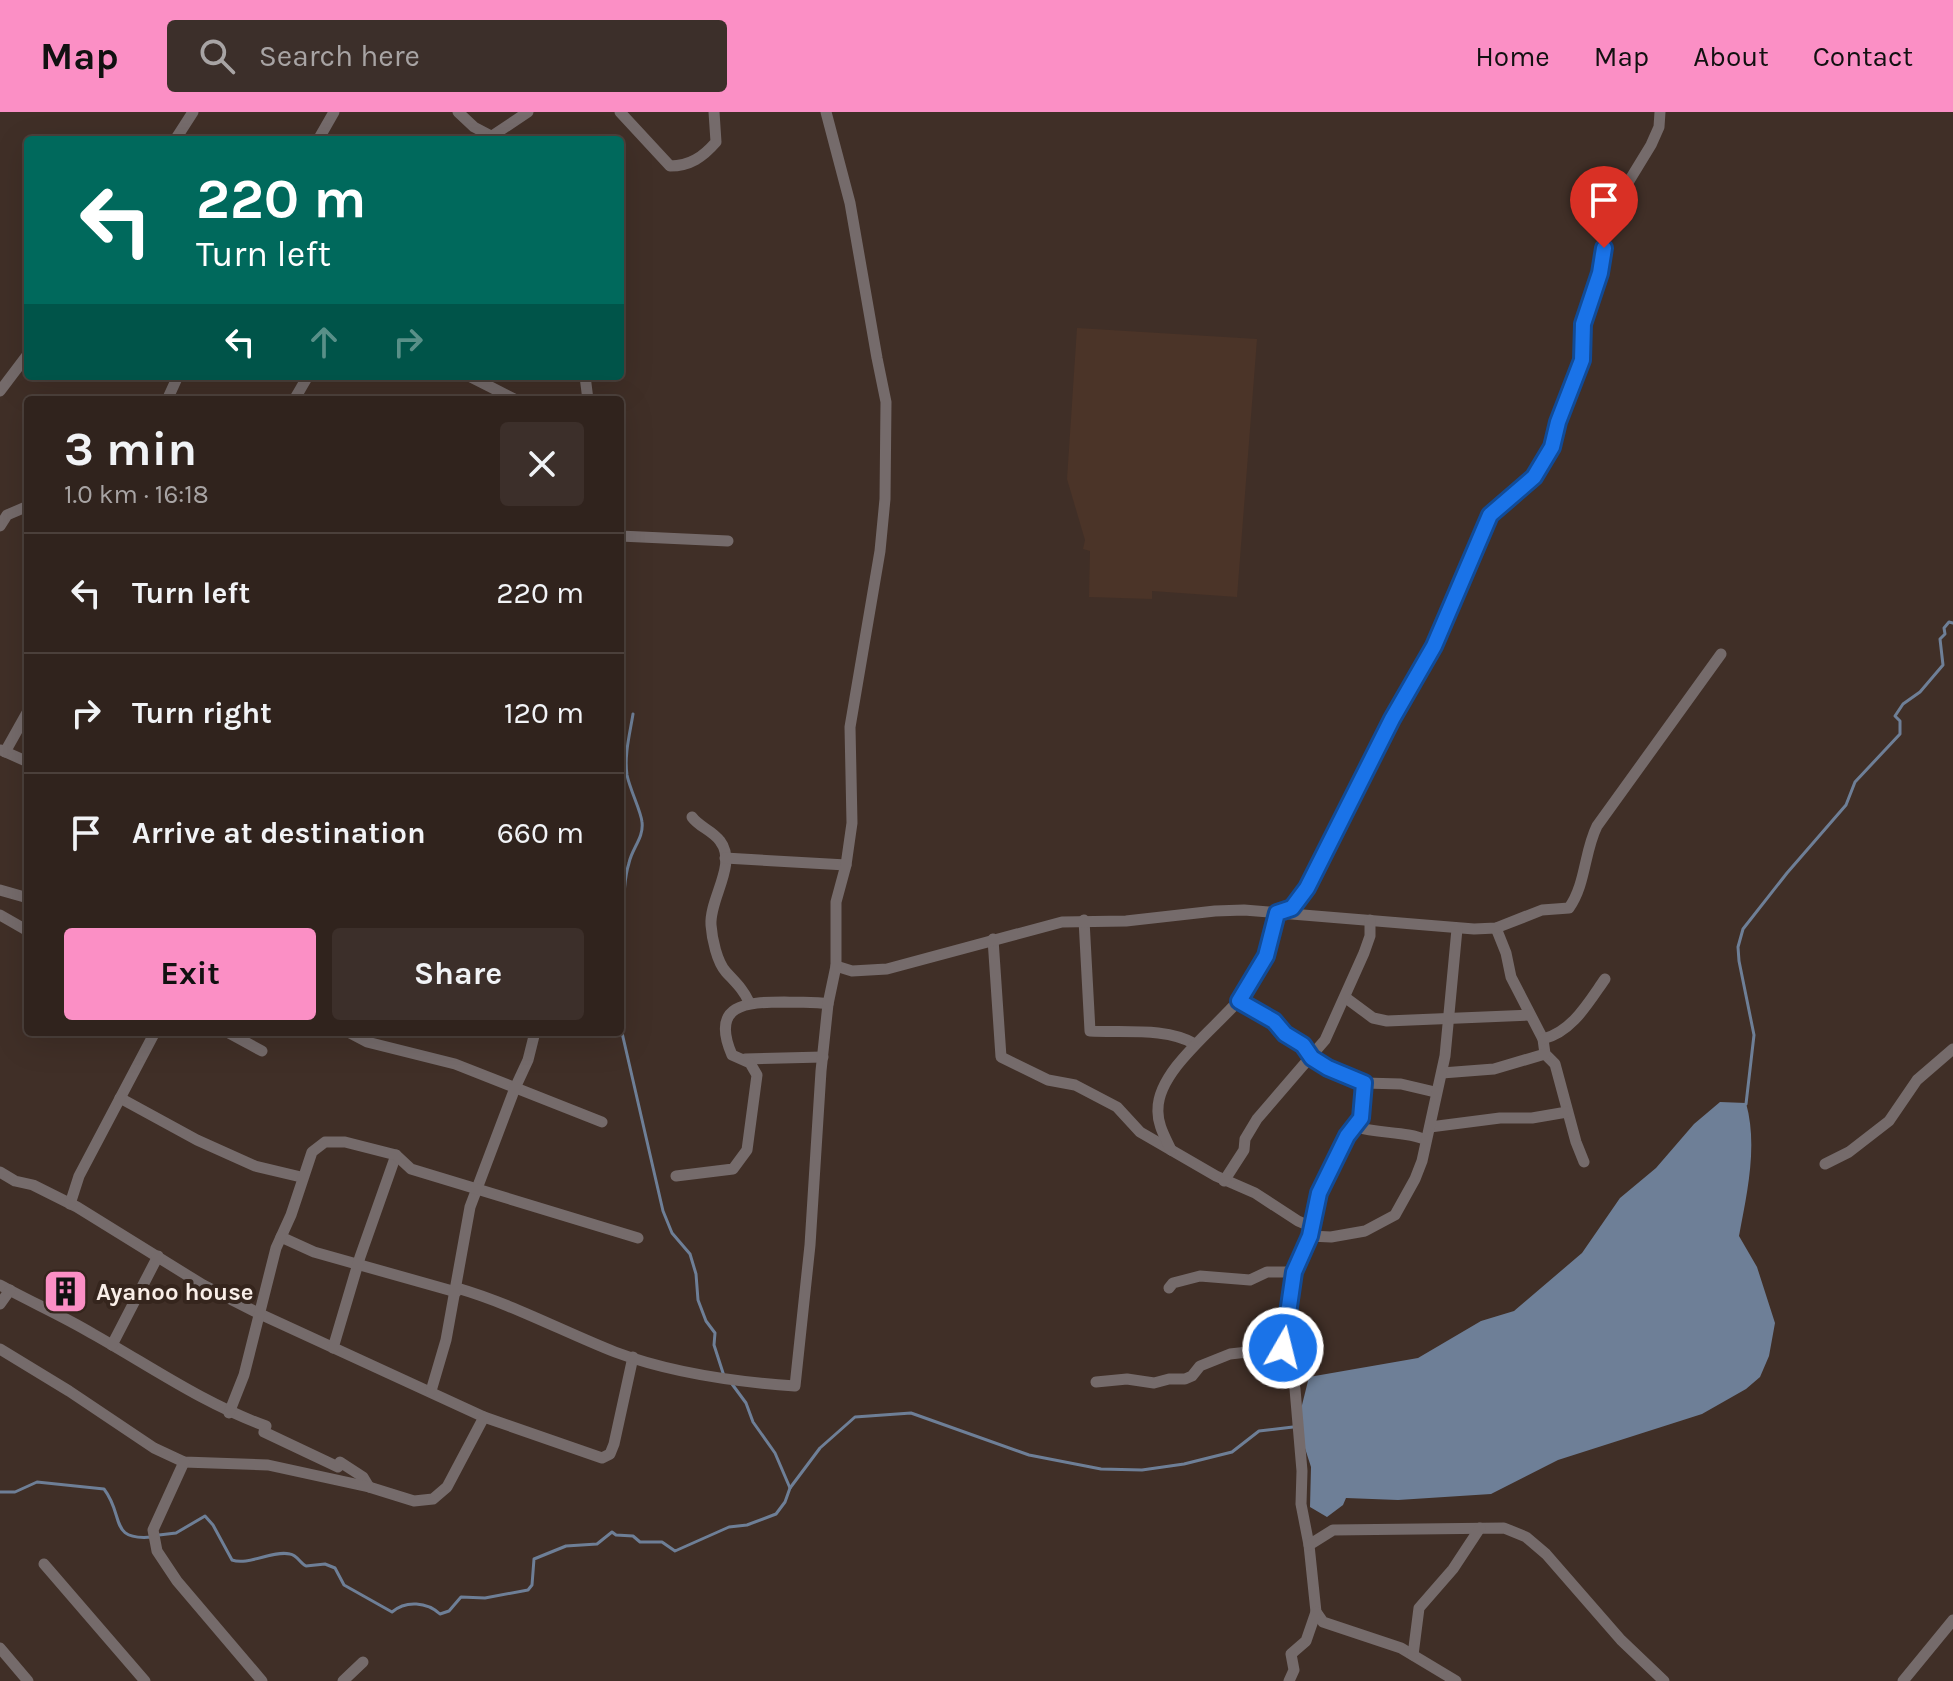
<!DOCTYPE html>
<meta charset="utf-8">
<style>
:root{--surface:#30231d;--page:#3c2f2a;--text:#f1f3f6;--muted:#a8a4a4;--line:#4b403b;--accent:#fb8fc5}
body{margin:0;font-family:Karla,sans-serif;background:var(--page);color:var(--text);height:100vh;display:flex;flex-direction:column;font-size:30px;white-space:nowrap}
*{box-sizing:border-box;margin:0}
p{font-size:26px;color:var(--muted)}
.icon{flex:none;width:44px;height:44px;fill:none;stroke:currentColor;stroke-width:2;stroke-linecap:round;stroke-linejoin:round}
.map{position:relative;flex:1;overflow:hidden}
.sheet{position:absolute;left:24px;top:284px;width:600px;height:640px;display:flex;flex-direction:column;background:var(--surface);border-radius:8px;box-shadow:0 8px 32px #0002,0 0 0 2px var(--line)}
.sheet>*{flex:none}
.top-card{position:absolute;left:24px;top:24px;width:600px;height:244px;border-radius:8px;box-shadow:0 8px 32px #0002,0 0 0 2px var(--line);background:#00695c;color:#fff;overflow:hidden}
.pin{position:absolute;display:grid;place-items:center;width:68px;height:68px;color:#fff;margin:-82px -34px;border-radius:50% 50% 50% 0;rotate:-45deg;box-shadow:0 0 8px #0007}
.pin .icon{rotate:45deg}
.me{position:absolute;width:88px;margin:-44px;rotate:8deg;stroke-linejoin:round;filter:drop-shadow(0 0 6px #0008)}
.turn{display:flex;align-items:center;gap:28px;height:168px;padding:0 40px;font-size:36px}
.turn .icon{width:104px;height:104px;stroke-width:2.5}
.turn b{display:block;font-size:56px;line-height:68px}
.lanes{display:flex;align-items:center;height:76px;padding:0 40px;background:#0003;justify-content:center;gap:40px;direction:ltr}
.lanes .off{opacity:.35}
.round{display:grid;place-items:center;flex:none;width:84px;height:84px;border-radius:8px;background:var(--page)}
.summary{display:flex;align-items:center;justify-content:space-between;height:136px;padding:0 40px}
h1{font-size:48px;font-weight:700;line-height:60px}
.button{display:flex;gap:16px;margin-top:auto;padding:16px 40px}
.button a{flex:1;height:92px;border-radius:8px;background:var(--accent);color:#111;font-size:32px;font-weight:700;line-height:92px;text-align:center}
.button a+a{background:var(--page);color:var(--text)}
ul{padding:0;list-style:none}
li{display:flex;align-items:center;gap:24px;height:120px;padding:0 40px;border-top:2px solid var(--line)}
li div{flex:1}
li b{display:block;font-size:30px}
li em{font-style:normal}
header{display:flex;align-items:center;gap:48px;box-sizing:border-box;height:112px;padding:0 40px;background:var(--accent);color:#111}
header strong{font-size:38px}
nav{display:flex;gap:44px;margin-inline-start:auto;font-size:28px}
.search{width:560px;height:72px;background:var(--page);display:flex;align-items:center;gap:20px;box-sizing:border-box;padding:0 28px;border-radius:8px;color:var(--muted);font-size:30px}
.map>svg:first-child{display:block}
</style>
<header>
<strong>Map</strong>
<div class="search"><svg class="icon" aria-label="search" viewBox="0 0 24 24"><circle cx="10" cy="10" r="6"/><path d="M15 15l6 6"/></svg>Search here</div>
<nav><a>Home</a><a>Map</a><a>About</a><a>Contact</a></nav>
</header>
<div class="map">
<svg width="1953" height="1569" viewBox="0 0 1953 1569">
<rect width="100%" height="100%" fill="#402f27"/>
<!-- built -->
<polygon fill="#4b3428" points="1077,216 1257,227 1237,485 1152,479 1152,487 1089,485 1090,439 1083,437 1085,428 1067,367"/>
<!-- water -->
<path fill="#6e7f97" d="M1720,990L1746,991C1758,1034 1747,1081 1739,1124L1757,1155L1775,1211L1769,1244L1760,1265L1746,1277L1702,1302L1558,1348L1491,1382L1398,1388L1346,1386L1343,1393L1327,1405L1310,1395L1311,1355L1303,1330L1301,1297L1309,1265L1418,1246L1481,1209L1514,1199L1582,1141L1620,1086L1656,1056L1694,1012Z"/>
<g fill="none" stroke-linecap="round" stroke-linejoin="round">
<!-- stream -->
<g stroke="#6e7f97" stroke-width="3">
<path d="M620,843C627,813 620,780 629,751C632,736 644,726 642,710C641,699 630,678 627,663C624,643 630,621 633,602"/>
<polyline points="620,912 663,1099 672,1121 690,1142 696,1162 698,1188 706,1209 715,1221 714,1233 724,1264"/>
<polyline points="1746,992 1754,923 1739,849 1738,835 1743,817 1787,761 1846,693 1855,670 1900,622 1900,609 1895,604 1903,592 1920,580 1943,553 1940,527 1945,522 1944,516 1949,510 1953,511"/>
<polyline points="732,1272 746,1291 753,1310 775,1341 790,1376"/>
<path d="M0,1380H15L37,1370L104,1377C125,1404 108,1429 152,1425"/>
<path d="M159,1423L176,1421L205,1404L213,1413L232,1448C248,1454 272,1438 290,1442C297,1443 300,1451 306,1454L325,1452L335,1456L344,1473L392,1500C406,1488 427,1490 440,1502L449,1499L461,1485L485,1486L528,1478L532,1473L534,1447L566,1434L597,1432L612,1420L616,1423L633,1424L640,1430H662L675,1439L729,1415L747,1413L776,1402L785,1390L790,1376L820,1336L855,1305L911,1301L1029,1343L1101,1357L1142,1358L1184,1352L1232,1340L1259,1319L1293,1315"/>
</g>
<!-- minor -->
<g stroke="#756b6b" stroke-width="11">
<polyline points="458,0 474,15 495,26"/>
<path d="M620,0L670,54C690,54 703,45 716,30L714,0"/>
<polyline points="175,28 193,0"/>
<polyline points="318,28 334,0"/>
<polyline points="486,28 528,0"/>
<polyline points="469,264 516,288"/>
<polyline points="585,264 588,288"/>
<polyline points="0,279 28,242"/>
<polyline points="167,288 178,264"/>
<polyline points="294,288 308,264"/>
<polyline points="0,414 7,403 28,394"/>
<polyline points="620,424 728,429"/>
<polyline points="1,638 28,650"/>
<polyline points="5,640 28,599"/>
<path d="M692,705C699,715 712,718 720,729C738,752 709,787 711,813C712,827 717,850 726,860C736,871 743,877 749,890"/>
<polyline points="725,746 846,753"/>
<polyline points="0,778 28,786"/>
<polyline points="0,803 28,819"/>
<path d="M1084,808L1090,919C1123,921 1166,915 1195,932"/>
<polyline points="1496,816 1506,841 1511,865 1543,927 1545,942 1555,952 1576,1030 1584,1050"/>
<polyline points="993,827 1001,945 1048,968 1075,973 1117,995 1140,1020 1216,1064 1255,1081 1298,1109 1312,1115"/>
<path d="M836,854L852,859L887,857L1062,810L1126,809L1215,799L1244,798L1474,817L1496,816L1542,798L1569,796C1586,772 1584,740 1597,714L1721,542"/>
<polyline points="1346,886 1373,906 1387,909 1530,903"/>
<polyline points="1239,889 1274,909 1285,922 1303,933 1312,946 1328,956 1364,971 1401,972 1435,980"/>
<polyline points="227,920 262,939"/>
<polyline points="348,920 367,930 455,952 602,1010"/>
<path d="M1543,927C1572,920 1588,891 1605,867"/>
<polyline points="745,947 823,945"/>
<polyline points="1442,961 1494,957 1545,942"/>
<polyline points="1364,971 1361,1006 1347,1024 1319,1081 1310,1124 1294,1160 1283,1236 1292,1258 1295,1277 1302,1359 1301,1392 1309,1433 1316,1500 1323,1510 1401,1536 1456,1569"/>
<polyline points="120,986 197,1028 255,1054 301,1065"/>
<path d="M1356,1015C1379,1022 1407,1019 1426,1028"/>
<polyline points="1430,1015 1500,1006 1532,1006 1567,1000"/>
<path d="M1171,1038C1165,1025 1157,1012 1158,997C1158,955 1226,909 1249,876C1264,853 1270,828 1277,801L1292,796L1307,776L1392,607L1434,534L1490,403L1534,365L1552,335L1558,310L1582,248L1583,212L1600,161L1608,111L1615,92L1651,33L1659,15L1660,0"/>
<polyline points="1825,1052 1849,1040 1889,1009 1917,968 1953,937"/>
<polyline points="0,1060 15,1069 33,1073 77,1095 203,1173 260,1202 484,1305 602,1346 610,1342 614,1332 633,1245"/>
<path d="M676,1064L733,1057L747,1038L757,963L750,951L732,943C710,892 746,890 784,890C799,891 814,889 828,892"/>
<polyline points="1224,1069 1244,1038 1245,1027 1257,1007 1325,928 1364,841 1370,824 1370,808"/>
<polyline points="70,1092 79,1064 155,920"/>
<polyline points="1310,1124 1331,1125 1365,1119 1395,1103 1415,1067 1422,1049 1445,944 1457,817"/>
<polyline points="281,1125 314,1140 456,1180"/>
<path d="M0,1173C31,1190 63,1204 93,1222C150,1254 204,1292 266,1314L264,1320L338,1355L340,1350L363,1365L369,1375"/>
<path d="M457,1176C512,1192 562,1219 615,1240C671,1261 736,1270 795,1274L810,1133L821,959L828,892L836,854V790L846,753L852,711L850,615L880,439L885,387L886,290L877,246L850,91L826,0"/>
<polyline points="1169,1176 1173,1171 1200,1164 1250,1168 1267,1160 1294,1160"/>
<polyline points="0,1192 10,1178"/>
<polyline points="112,1233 158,1144"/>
<polyline points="333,1236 360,1145 396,1043"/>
<polyline points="0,1237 69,1279 154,1336 184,1350 268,1353 369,1375 414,1389 433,1387 447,1375 484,1305"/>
<polyline points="1096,1270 1127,1267 1154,1271 1169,1267 1185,1267 1192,1264 1200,1254 1230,1242 1283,1236"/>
<polyline points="431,1279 446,1228 470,1095 515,976 528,948 535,920"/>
<polyline points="229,1301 244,1263 276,1136 291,1103 312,1040 325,1030 345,1030 396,1043 411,1057 638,1126"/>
<polyline points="184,1350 153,1418 157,1439 177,1469 262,1569"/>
<polyline points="1309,1433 1333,1418 1504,1416 1526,1425 1546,1442 1621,1528 1664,1569"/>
<polyline points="44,1452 145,1569"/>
<polyline points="0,1536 28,1569"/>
<polyline points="1413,1543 1419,1496 1453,1457 1480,1416"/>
<polyline points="343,1569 363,1550"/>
<polyline points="1289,1569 1294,1558 1291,1542 1306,1529 1316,1500"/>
<polyline points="1903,1569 1953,1508"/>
</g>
</g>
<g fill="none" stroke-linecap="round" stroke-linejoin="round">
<defs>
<polyline id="route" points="1283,1236 1294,1160 1310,1124 1319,1081 1347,1024 1361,1006 1364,971 1328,956 1312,946 1303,933 1285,922 1274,909 1239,889 1266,844 1277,801 1292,796 1307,776 1392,607 1434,534 1490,403 1534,365 1552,335 1558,310 1582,248 1583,212 1600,161 1604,136"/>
</defs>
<!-- route casing -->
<use href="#route" stroke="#114b97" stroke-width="20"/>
<!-- route -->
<use href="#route" stroke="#1a73e8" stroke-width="14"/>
</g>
<!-- icons -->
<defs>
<symbol id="building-square" viewBox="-11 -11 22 22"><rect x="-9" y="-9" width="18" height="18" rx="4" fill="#fb8fc5" stroke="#35251d"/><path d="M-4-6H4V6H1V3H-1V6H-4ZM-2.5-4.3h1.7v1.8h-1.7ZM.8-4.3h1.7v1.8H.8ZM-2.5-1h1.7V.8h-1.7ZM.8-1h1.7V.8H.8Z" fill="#111"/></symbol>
</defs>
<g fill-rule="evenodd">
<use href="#building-square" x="40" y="1154" width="51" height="51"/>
</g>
<g text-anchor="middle" stroke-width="8" stroke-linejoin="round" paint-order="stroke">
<!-- poi labels -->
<g font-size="24" font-weight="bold" fill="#f9eee8" stroke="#35251d" text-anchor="start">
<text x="96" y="1188">Ayanoo house</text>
</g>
</g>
</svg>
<div class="pin" style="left:1604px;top:136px;background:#d93025"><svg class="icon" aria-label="arrive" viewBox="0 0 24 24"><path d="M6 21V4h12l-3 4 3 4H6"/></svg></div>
<svg class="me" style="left:1283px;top:1236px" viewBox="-20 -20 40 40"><circle r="17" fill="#1a73e8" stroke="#fff" stroke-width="3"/><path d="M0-11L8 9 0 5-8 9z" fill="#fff"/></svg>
<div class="top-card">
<div class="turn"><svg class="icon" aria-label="left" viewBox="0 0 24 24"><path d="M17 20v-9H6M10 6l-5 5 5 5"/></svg><div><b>220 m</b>Turn left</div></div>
<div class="lanes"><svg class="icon" aria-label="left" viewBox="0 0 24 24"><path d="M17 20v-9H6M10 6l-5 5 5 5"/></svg><svg class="icon off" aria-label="ahead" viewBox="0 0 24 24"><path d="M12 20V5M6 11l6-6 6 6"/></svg><svg class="icon off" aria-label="right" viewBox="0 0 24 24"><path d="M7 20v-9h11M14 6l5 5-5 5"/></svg></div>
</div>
<section class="sheet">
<div class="summary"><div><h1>3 min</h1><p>1.0 km · 16:18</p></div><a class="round"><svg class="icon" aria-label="close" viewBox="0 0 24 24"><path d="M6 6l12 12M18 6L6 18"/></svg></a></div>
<ul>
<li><svg class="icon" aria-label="left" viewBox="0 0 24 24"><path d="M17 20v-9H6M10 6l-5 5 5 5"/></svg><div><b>Turn left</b></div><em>220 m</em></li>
<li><svg class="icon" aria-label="right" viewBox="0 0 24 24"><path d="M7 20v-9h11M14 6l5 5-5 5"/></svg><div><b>Turn right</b></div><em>120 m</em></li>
<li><svg class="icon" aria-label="arrive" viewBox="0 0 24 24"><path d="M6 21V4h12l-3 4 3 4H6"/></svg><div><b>Arrive at destination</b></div><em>660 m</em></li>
</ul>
<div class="button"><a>Exit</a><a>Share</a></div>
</section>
</div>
